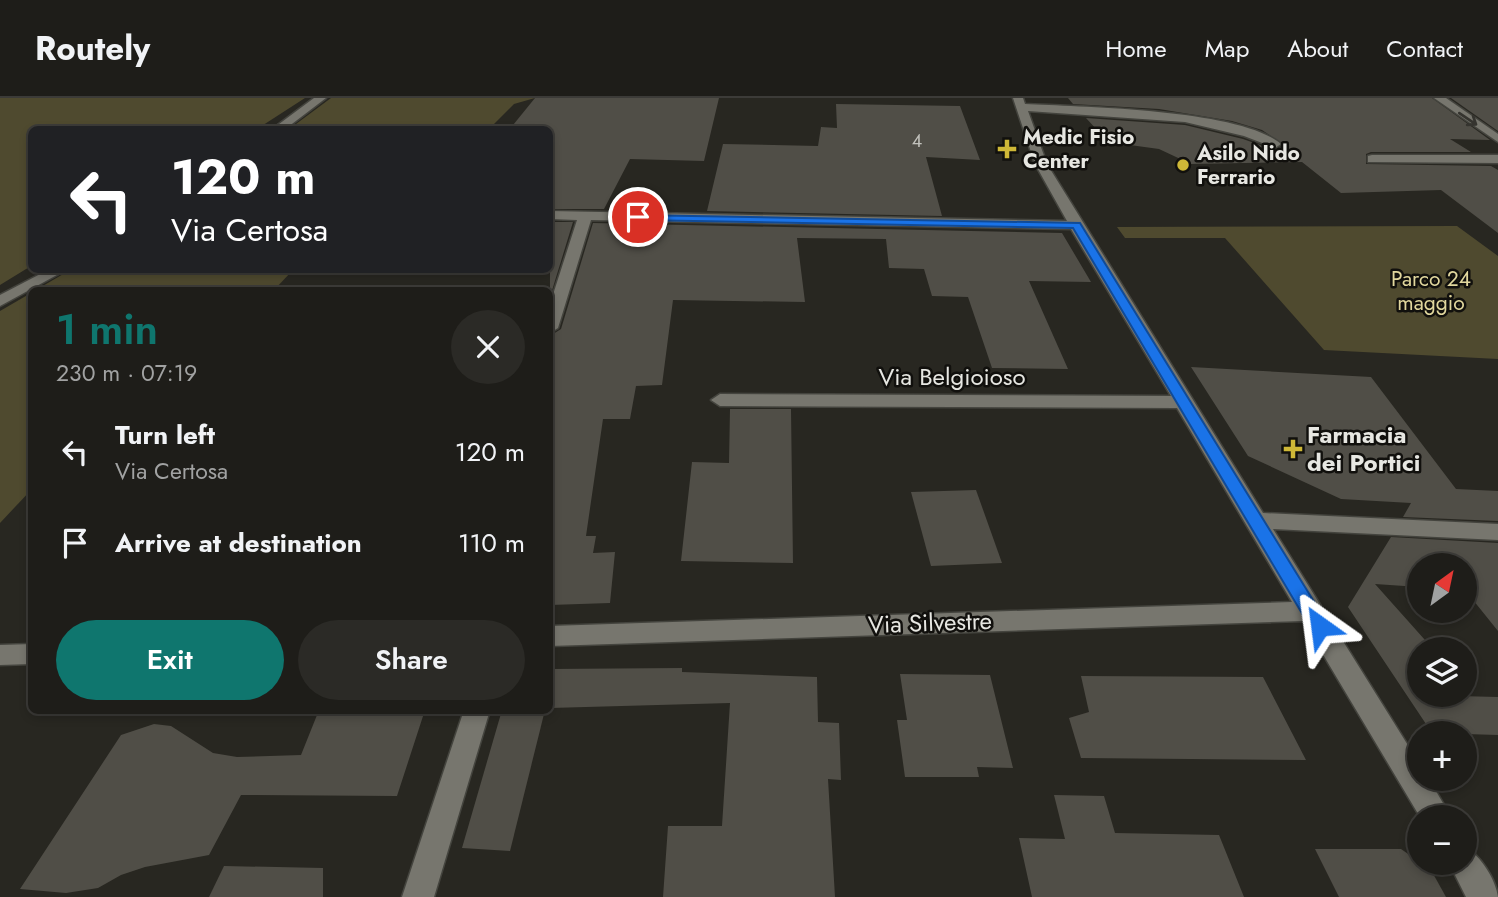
<!DOCTYPE html>
<meta charset="utf-8">
<style>
:root{--surface:#1e1d19;--page:#2b2a26;--text:#f1f3f6;--muted:#a1a2a2;--line:#3c3b38;--accent:#0f766e}
body{margin:0;font-family:Jost,sans-serif;background:var(--page);color:var(--text);height:100vh;display:flex;flex-direction:column;font-size:26px;white-space:nowrap}
*{box-sizing:border-box;margin:0}
p{font-size:23px;color:var(--muted)}
.icon{flex:none;width:38px;height:38px;fill:none;stroke:currentColor;stroke-width:2;stroke-linecap:round;stroke-linejoin:round}
.map{position:relative;flex:1;overflow:hidden}
.drawer{position:absolute;left:28px;top:189px;width:525px;height:427px;display:flex;flex-direction:column;background:var(--surface);border-radius:10px;box-shadow:0 4px 10px #0003,0 0 0 2px var(--line)}
.drawer>*{flex:none}
.hud{position:absolute;left:28px;top:28px;width:525px;height:147px;border-radius:10px;box-shadow:0 4px 10px #0003,0 0 0 2px var(--line);background:#202124;color:#fff;overflow:hidden}
.needle{width:46px;rotate:33deg}
.fabs{position:absolute;left:1407px;top:455px;display:grid;gap:14px}
.fabs a{display:grid;place-items:center;width:70px;height:70px;border-radius:50%;background:var(--surface);box-shadow:0 4px 10px #0003,0 0 0 2px var(--line);font-size:35px}
.pin{position:absolute;display:grid;place-items:center;width:60px;height:60px;color:#fff;margin:-30px;border:4px solid #fff;border-radius:50%;box-shadow:0 2px 7px #0007}
.me{position:absolute;width:77px;margin:-38px;rotate:329deg;stroke-linejoin:round;filter:drop-shadow(0 0 5px #0008)}
.turn{display:flex;align-items:center;gap:24px;height:147px;padding:0 28px;font-size:32px}
.turn .icon{width:91px;height:91px;stroke-width:2.5}
.turn b{display:block;font-size:49px;line-height:60px}
.round{display:grid;place-items:center;flex:none;width:74px;height:74px;border-radius:37px;background:var(--page)}
.summary{display:flex;align-items:center;justify-content:space-between;height:119px;padding:0 28px}
h1{font-size:42px;font-weight:600;line-height:52px;color:var(--accent)}
.button{display:flex;gap:14px;margin-top:auto;padding:14px 28px}
.button a{flex:1;height:80px;border-radius:42px;background:var(--accent);color:#fff;font-size:28px;font-weight:600;line-height:80px;text-align:center}
.button a+a{background:var(--page);color:var(--text)}
ul{padding:0;list-style:none}
li{display:flex;align-items:center;gap:21px;height:91px;padding:0 28px}
li div{flex:1}
li b{display:block;font-size:26px}
li em{font-style:normal}
header{display:flex;align-items:center;gap:42px;box-sizing:border-box;height:98px;padding:0 35px;background:var(--surface);border-bottom:2px solid var(--line)}
header strong{font-size:33px}
nav{display:flex;gap:38px;margin-inline-start:auto;font-size:24px}
.map>svg:first-child{display:block}
</style>
<header>
<strong>Routely</strong>
<nav><a>Home</a><a>Map</a><a>About</a><a>Contact</a></nav>
</header>
<div class="map">
<svg width="1498" height="799" viewBox="0 0 1498 799">
<rect width="100%" height="100%" fill="#282721"/>
<!-- green -->
<g fill="#4f4a2f">
<polygon points="0,0 305,0 257,31 32,32 31,168 0,187"/>
<polygon points="331,0 535,0 514,6 489,31 387,32 296,26"/>
<polygon points="1457,128 1498,158 1498,261 1324,252 1225,140 1125,140 1117,129"/>
<polygon points="70,172 293,172 274,192 36,192"/>
<polygon points="31,195 31,392 0,425 0,213"/>
</g>
<!-- building -->
<g fill="#504e47">
<polygon points="535,0 719,0 704,63 630,61 604,111 550,111 550,32 509,32"/>
<polygon points="1068,0 1432,0 1490,42 1450,41 1471,54 1371,54 1366,56 1366,66 1491,68 1498,72 1498,135 1441,92 1341,95 1302,64 1191,66 1159,51 1108,44 1086,20 1185,27 1243,41 1274,52 1284,47 1262,32 1232,23 1159,11 1073,6"/>
<polygon points="1451,0 1498,0 1498,33"/>
<polygon points="836,6 960,8 980,62 926,59 942,118 707,113 723,46 818,48 821,29 837,30"/>
<polygon points="550,124 573,124 550,199 550,123"/>
<polygon points="593,125 1062,135 1091,184 1029,183 1068,271 992,270 968,199 932,198 924,171 889,170 886,141 797,140 805,204 673,202 662,287 636,288 630,321 603,321 586,438 596,438 593,455 615,454 610,505 550,507 550,238 561,231"/>
<polygon points="1191,269 1371,279 1456,391 1498,393 1498,423 1403,419 1411,405 1341,401 1248,358"/>
<polygon points="730,311 791,311 793,465 681,463 692,364 729,365"/>
<polygon points="976,392 1002,465 931,468 911,394"/>
<polygon points="1391,439 1498,445 1498,533 1465,492 1465,467 1419,467 1419,489 1375,486 1433,551 1419,551 1419,597 1498,599 1498,637 1432,635 1348,509"/>
<polygon points="682,570 682,574 817,579 818,624 839,625 841,682 828,681 835,799 663,799 668,728 722,728 730,605 550,610 550,571"/>
<polygon points="900,576 990,577 1013,670 977,669 979,679 905,679 897,622 907,622"/>
<polygon points="1081,578 1263,579 1306,662 1081,660 1069,620 1089,614"/>
<polygon points="319,612 425,612 397,698 241,697 209,757 145,769 121,777 98,790 66,795 20,791 121,637 154,626 171,628 213,655 237,659 301,657"/>
<polygon points="502,612 545,612 510,753 462,750"/>
<polygon points="1054,697 1104,698 1115,735 1219,737 1244,799 1032,799 1019,740 1065,741"/>
<polygon points="1315,751 1401,751 1431,772 1446,799 1339,799"/>
<polygon points="224,768 323,770 323,799 209,799"/>
</g>
<g fill="none" stroke-linecap="round" stroke-linejoin="round">
<defs>
<g id="minor">
<polygon points="314,0 326,0 284,32 271,32"/>
<path d="M1013,0H1023L1025,6C1082,9 1240,11 1281,46L1275,50L1244,38L1185,24L1028,13L1047,66L1263,415L1498,426V442L1273,431L1419,665V681H1429L1451,719H1420L1303,523L550,548V528L1292,504L1177,310L720,308L711,302L720,296L1171,298L1071,131L591,122L558,230L550,235V206L577,122L550,121V113L1067,123L1035,66Z"/>
<polygon points="1434,0 1446,0 1498,36 1498,44"/>
<polygon points="1372,57 1498,57 1498,65 1368,64 1368,58"/>
<polygon points="48,172 66,172 0,208 0,197"/>
<polygon points="32,546 32,566 0,567 0,547"/>
<polygon points="464,612 490,612 434,799 402,799"/>
<path d="M1465,750C1480,756 1496,782 1498,799H1466L1449,765H1465Z"/>
</g>
</defs>
<!-- minor casing -->
<use href="#minor" stroke="#44443e" stroke-width="3"/>
<!-- minor -->
<use href="#minor" fill="#77766e" fill-rule="evenodd"/>
</g>
<!-- one-way arrows -->
<defs><path id="oneway-shaft" d="M-6 0H5M1.5-3L5.5 0L1.5 3" fill="none" stroke-width="1.6" stroke-linecap="round" stroke-linejoin="round" transform="scale(1.75)"/></defs>
<use stroke="#35342f" href="#oneway-shaft" transform="translate(1468 21) rotate(34)"/>
<!-- route -->
<polygon fill="#1a73e8" stroke="#114b97" stroke-width="2" points="635,117 1080,125 1326,523 1329,528 1326,534 1320,536 1313,534 1073,130 638,122 635,121"/>
<!-- markers -->
<g fill="#cfb837" stroke="#11100d" stroke-width="2.5">
<path d="M1003.5 40.5h7v7h7v7h-7v7h-7v-7h-7v-7h7z"/>
<circle cx="1183" cy="67" r="7"/>
<path d="M1289.5 340.5h7v7h7v7h-7v7h-7v-7h-7v-7h7z"/>
</g>
<g text-anchor="middle" stroke-width="5" stroke-linejoin="round" paint-order="stroke">
<!-- far-number labels -->
<g font-size="18" fill="#c1c1bb">
<text x="917" y="49">4</text>
</g>
<!-- far-poi labels -->
<g font-size="21" font-weight="bold" fill="#e7e7e2" stroke="#11100d" text-anchor="start">
<text x="1023" y="46">Medic Fisio<tspan x="1023" dy="24">Center</tspan></text>
<text x="1197" y="62">Asilo Nido<tspan x="1197" dy="24">Ferrario</tspan></text>
</g>
<!-- far-park labels -->
<g font-size="21" fill="#e1d79d" stroke="#11100d">
<text x="1431" y="188">Parco 24<tspan x="1431" dy="24">maggio</tspan></text>
</g>
<!-- street labels -->
<g font-size="24" fill="#e7e7e2" stroke="#11100d">
<text x="952" y="287">Via Belgioioso</text>
<text transform="translate(930 525) rotate(-2)" y="8">Via Silvestre</text>
</g>
<!-- poi labels -->
<g font-size="24" font-weight="bold" fill="#e7e7e2" stroke="#11100d" text-anchor="start">
<text x="1307" y="345">Farmacia<tspan x="1307" dy="28">dei Portici</tspan></text>
</g>
</g>
</svg>
<div class="fabs">
<a><svg class="needle" viewBox="-14 -14 28 28"><path d="M0-13l5 13h-10z" fill="#e53935"/><path d="M0 13l5-13h-10z" fill="#a1a2a2"/></svg></a>
<a><svg class="icon" aria-label="layers" viewBox="0 0 24 24"><path d="M12 4l9 5-9 5-9-5zM3 14l9 5 9-5"/></svg></a>
<a>+</a>
<a>−</a>
</div>
<div class="pin" style="left:638px;top:119px;background:#d93025"><svg class="icon" aria-label="arrive" viewBox="0 0 24 24"><path d="M6 21V4h12l-3 4 3 4H6"/></svg></div>
<svg class="me" style="left:1320px;top:528px" viewBox="-20 -20 40 40"><path d="M0-17L14 15 0 8-14 15z" fill="#1a73e8" stroke="#fff" stroke-width="4"/></svg>
<div class="hud">
<div class="turn"><svg class="icon" aria-label="left" viewBox="0 0 24 24"><path d="M17 20v-9H6M10 6l-5 5 5 5"/></svg><div><b>120 m</b>Via Certosa</div></div>
</div>
<section class="drawer">
<div class="summary"><div><h1>1 min</h1><p>230 m · 07:19</p></div><a class="round"><svg class="icon" aria-label="close" viewBox="0 0 24 24"><path d="M6 6l12 12M18 6L6 18"/></svg></a></div>
<ul>
<li><svg class="icon" aria-label="left" viewBox="0 0 24 24"><path d="M17 20v-9H6M10 6l-5 5 5 5"/></svg><div><b>Turn left</b><p>Via Certosa</p></div><em>120 m</em></li>
<li><svg class="icon" aria-label="arrive" viewBox="0 0 24 24"><path d="M6 21V4h12l-3 4 3 4H6"/></svg><div><b>Arrive at destination</b></div><em>110 m</em></li>
</ul>
<div class="button"><a>Exit</a><a>Share</a></div>
</section>
</div>
